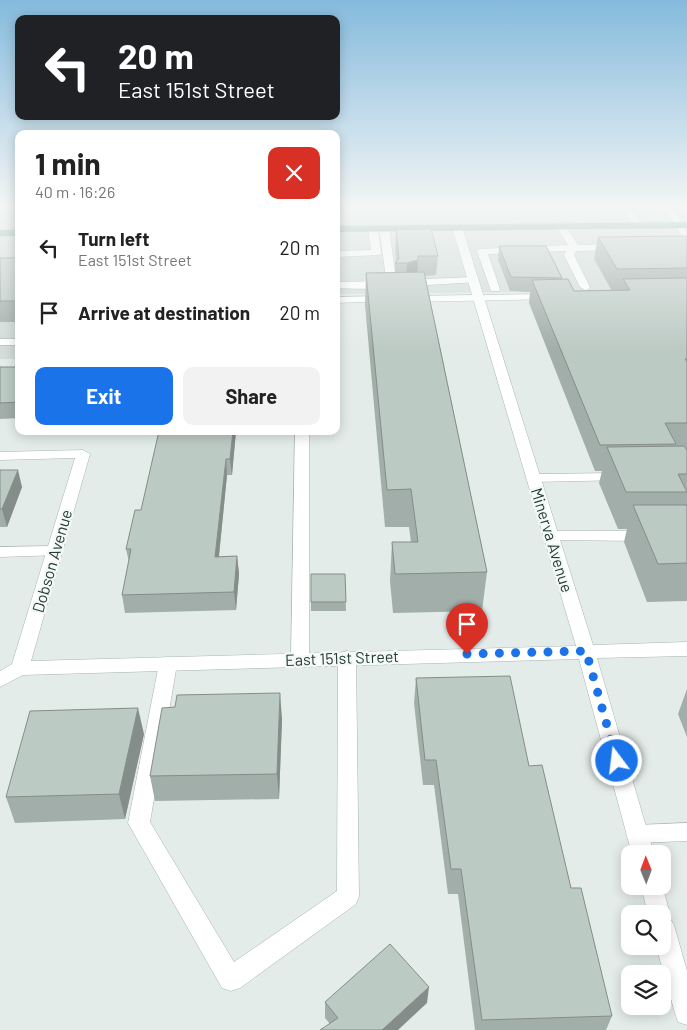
<!DOCTYPE html>
<meta charset="utf-8">
<style>
:root{--surface:#fff;--page:#f2f2f2;--text:#222;--muted:#767676;--accent:#1a73e8}
body{margin:0;font-family:Barlow,sans-serif;background:var(--page);color:var(--text);height:100vh;display:flex;flex-direction:column;font-size:19px;white-space:nowrap}
*{box-sizing:border-box;margin:0}
p{font-size:16px;color:var(--muted)}
.icon{flex:none;width:28px;height:28px;fill:none;stroke:currentColor;stroke-width:2;stroke-linecap:round;stroke-linejoin:round}
.map{position:relative;flex:1;overflow:hidden}
.panel{position:absolute;left:15px;top:130px;width:325px;height:305px;display:flex;flex-direction:column;background:var(--surface);border-radius:10px;box-shadow:0 2px 12px #0003}
.panel>*{flex:none}
.hud{position:absolute;left:15px;top:15px;width:325px;height:105px;border-radius:10px;box-shadow:0 2px 12px #0003;background:#202124;color:#fff;overflow:hidden}
.needle{width:32px;rotate:359deg}
.tools{position:absolute;left:621px;top:845px;display:grid;gap:10px}
.tools a{display:grid;place-items:center;width:50px;height:50px;border-radius:10px;background:var(--surface);box-shadow:0 2px 12px #0003;font-size:25px}
.pin{position:absolute;display:grid;place-items:center;width:42px;height:42px;color:#fff;margin:-51px -21px;border-radius:50% 50% 50% 0;rotate:-45deg;box-shadow:0 0 5px #0007}
.pin .icon{rotate:45deg}
.me{position:absolute;width:55px;margin:-28px;rotate:345deg;stroke-linejoin:round;filter:drop-shadow(0 0 4px #0008)}
.turn{display:flex;align-items:center;gap:18px;height:105px;padding:0 20px;font-size:22px}
.turn .icon{width:65px;height:65px;stroke-width:2.5}
.turn b{display:block;font-size:35px;line-height:42px}
.round{display:grid;place-items:center;flex:none;width:52px;height:52px;border-radius:10px;background:var(--page)}
.head{display:flex;align-items:center;justify-content:space-between;height:85px;padding:0 20px}
h1{font-size:30px;font-weight:700;line-height:38px}
.button{display:flex;gap:10px;margin-top:auto;padding:10px 20px}
.button a{flex:1;height:58px;border-radius:10px;background:var(--accent);color:#fff;font-size:20px;font-weight:700;line-height:58px;text-align:center}
.button a+a{background:var(--page);color:var(--text)}
ul{padding:0;list-style:none}
li{display:flex;align-items:center;gap:15px;height:65px;padding:0 20px}
li div{flex:1}
li b{display:block;font-size:19px}
li em{font-style:normal}
.map>svg:first-child{display:block}
</style>
<div class="map">
<svg width="687" height="1030" viewBox="0 0 687 1030">
<rect width="100%" height="100%" fill="#e4ece9"/>
<!-- built -->
<g fill="#d2dcd8">
<rect x="0" y="206" width="19" height="153"/>
<polygon points="336,206 687,206 687,290 336,294"/>
</g>
<g fill="none" stroke-linecap="round" stroke-linejoin="round">
<defs>
<g id="lane">
<polygon points="1,206 19,206 19,211 2,208"/>
<polygon points="620,206 629,206 643,225 641,227 635,227"/>
<path d="M661,206H670C679,218 687,225 687,241L684,240L676,226Z"/>
<polygon points="561,223 564,224 578,245 615,244 620,247 615,250 576,251 574,255 590,287 589,289 585,290 580,287 564,255 566,251 488,254 500,289 499,291 491,291 477,251 479,249 568,245 556,226"/>
<polygon points="373,225 378,228 381,253 379,255 336,257 336,251 371,250 368,228"/>
<path d="M384,225L389,228L396,279C384,293 354,288 336,288V282L382,281L386,278L379,228Z"/>
<polygon points="473,277 478,280 477,282 427,285 408,290 403,287 404,285 427,279"/>
<polygon points="550,294 555,297 554,299 410,302 405,299 410,296"/>
<polygon points="385,296 389,297 390,299 389,301 336,303 336,297"/>
<rect x="0" y="339" width="19" height="6"/>
<polygon points="295,431 309,431 309,659 306,664 300,666 294,664 291,659"/>
<polygon points="621,473 626,474 628,477 626,480 533,482 528,481 526,478 528,475 533,474"/>
<polygon points="551,531 645,531 650,532 653,536 650,540 645,541 546,540 543,536 546,532"/>
<polygon points="54,546 60,547 62,551 60,555 0,557 0,547"/>
<polygon points="347,651 353,653 356,658 359,896 356,904 240,988 231,991 222,988 128,823 159,664 162,659 168,657 174,659 177,664 150,822 234,962 337,891 338,658 341,653"/>
<polygon points="687,823 687,841 637,843 629,841 626,834 629,827 637,825"/>
</g>
<g id="street">
<polygon points="457,224 462,227 593,645 687,642 687,656 597,658 654,854 632,854 579,659 23,675 0,687 0,671 12,664 75,458 0,460 0,452 83,450 90,454 31,661 576,646 452,227"/>
<polygon points="662,885 670,914 669,917 674,925 687,971 687,1025 678,1022 675,1013 656,946 662,946 662,914 648,914 641,886 662,886"/>
</g>
<g id="primary">
<polygon points="687,222 687,228 336,232 336,226"/>
<rect x="0" y="230" width="19" height="6"/>
</g>
</defs>
<!-- lane casing -->
<use href="#lane" stroke="#a7b4b0" stroke-width="1"/>
<!-- street casing -->
<use href="#street" stroke="#a7b4b0" stroke-width="1"/>
<!-- primary casing -->
<use href="#primary" stroke="#c2c9c7" stroke-width="1"/>
<!-- lane -->
<use href="#lane" fill="#fff" fill-rule="evenodd"/>
<!-- street -->
<use href="#street" fill="#fff" fill-rule="evenodd"/>
<!-- primary -->
<use href="#primary" fill="#6c9f91" fill-rule="evenodd"/>
</g>
<!-- wall -->
<g fill="#a2aea9">
<polygon points="396,230 438,256 436,275 425,276 487,572 482,611 393,613 390,581 392,542 411,542 409,527 385,527 365,305 366,273 395,273 395,263 396,262 395,249"/>
<polygon points="687,236 687,449 686,449 687,450 687,601 647,602 624,542 627,529 618,529 599,483 602,471 595,471 529,303 530,292 510,291 498,260 499,246 562,278 562,279 574,291 612,291 594,259 598,237"/>
<rect x="0" y="258" width="19" height="64"/>
<polygon points="0,367 19,367 19,418 0,419"/>
<polygon points="236,431 232,475 227,475 219,557 237,556 239,574 236,610 125,613 122,595 129,562 126,549 141,510"/>
<polygon points="0,470 22,487 7,527 0,527"/>
<polygon points="311,574 345,574 346,611 311,611"/>
<polygon points="416,678 529,766 571,888 612,1016 606,1030 475,1030 458,894 448,894 434,785 423,785 414,703"/>
<polygon points="687,689 687,737 678,714"/>
<polygon points="282,719 279,799 155,801 150,776"/>
<polygon points="144,734 125,819 15,823 6,797"/>
<polygon points="325,1002 427,1003 330,1024 325,1018"/>
</g>
<!-- shaded-wall -->
<g fill="#848d89">
<polygon points="418,260 417,280 406,283 407,263"/>
<polygon points="233,431 236,431 232,475 230,459"/>
<polygon points="226,459 227,475 217,574 215,557"/>
<polygon points="18,470 22,487 7,527 2,509"/>
<polygon points="237,556 239,574 236,610 234,592"/>
<polygon points="280,693 282,719 279,799 277,774"/>
<polygon points="138,708 144,734 125,819 119,794"/>
<polygon points="429,987 427,1003 398,1030 382,1030"/>
</g>
<!-- building -->
<g fill="#bccac4" stroke="#848d89">
<polygon points="431,229 438,256 418,256 418,260 407,263 395,263 399,259 396,230"/>
<polygon points="687,236 687,268 617,269 598,237"/>
<polygon points="499,246 546,246 562,278 511,277"/>
<rect x="0" y="258" width="19" height="43"/>
<polygon points="424,272 487,572 395,574 392,542 418,542 411,489 387,490 366,273"/>
<polygon points="687,278 687,359 685,359 687,362 687,423 665,423 676,444 600,445 532,280 568,279 574,291 630,290 623,279"/>
<polygon points="0,367 19,367 19,402 0,403"/>
<polygon points="159,431 233,431 230,459 226,459 215,557 237,556 234,592 122,595 131,549 126,549 135,510 141,510"/>
<polygon points="684,446 687,450 687,474 678,474 687,492 626,492 607,447"/>
<polygon points="0,470 18,470 2,509 0,509"/>
<polygon points="633,505 687,505 687,563 658,564"/>
<polygon points="311,574 345,574 346,602 311,602"/>
<polygon points="510,676 529,766 542,765 571,888 581,888 612,1016 482,1020 461,869 451,869 436,760 425,760 416,678"/>
<polygon points="280,693 277,774 150,776 162,708 175,707 177,695"/>
<polygon points="138,708 119,794 6,797 30,711"/>
<polygon points="390,944 429,987 382,1030 320,1030 338,1018 325,1002"/>
</g>
<!-- sky -->
<linearGradient id="sky" x2="0" y2="1"><stop stop-color="#85badd"/><stop offset="0.59" stop-color="#f3f6f5"/><stop offset="1" stop-color="#f3f6f5" stop-opacity="0"/></linearGradient>
<rect width="687" height="350" fill="url(#sky)"/>
<g fill="none" stroke-linecap="round" stroke-linejoin="round">
<!-- route -->
<polyline stroke="#1a73e8" stroke-width="9" stroke-dasharray="0 16.2" points="467,654 586,651 617,761"/>
</g>
<g text-anchor="middle" stroke-width="4.5" stroke-linejoin="round" paint-order="stroke">
<!-- street labels -->
<g font-size="16" fill="#253d36" stroke="#f4f9f7">
<text transform="translate(552 540) rotate(73)" y="6">Minerva Avenue</text>
<text transform="translate(52 561) rotate(-74)" y="6">Dobson Avenue</text>
<text transform="translate(342 658) rotate(-2)" y="6">East 151st Street</text>
</g>
</g>
</svg>
<div class="tools">
<a><svg class="needle" viewBox="-14 -14 28 28"><path d="M0-13l5 13h-10z" fill="#e53935"/><path d="M0 13l5-13h-10z" fill="#767676"/></svg></a>
<a><svg class="icon" aria-label="search" viewBox="0 0 24 24"><circle cx="10" cy="10" r="6"/><path d="M15 15l6 6"/></svg></a>
<a><svg class="icon" aria-label="layers" viewBox="0 0 24 24"><path d="M12 4l9 5-9 5-9-5zM3 14l9 5 9-5"/></svg></a>
</div>
<div class="pin" style="left:467px;top:654px;background:#d93025"><svg class="icon" aria-label="arrive" viewBox="0 0 24 24"><path d="M6 21V4h12l-3 4 3 4H6"/></svg></div>
<svg class="me" style="left:617px;top:761px" viewBox="-20 -20 40 40"><circle r="17" fill="#1a73e8" stroke="#fff" stroke-width="3"/><path d="M0-11L8 9 0 5-8 9z" fill="#fff"/></svg>
<div class="hud">
<div class="turn"><svg class="icon" aria-label="left" viewBox="0 0 24 24"><path d="M17 20v-9H6M10 6l-5 5 5 5"/></svg><div><b>20 m</b>East 151st Street</div></div>
</div>
<section class="panel">
<div class="head"><div><h1>1 min</h1><p>40 m · 16:26</p></div><a class="round" style="background:#d93025;color:#fff"><svg class="icon" aria-label="close" viewBox="0 0 24 24"><path d="M6 6l12 12M18 6L6 18"/></svg></a></div>
<ul>
<li><svg class="icon" aria-label="left" viewBox="0 0 24 24"><path d="M17 20v-9H6M10 6l-5 5 5 5"/></svg><div><b>Turn left</b><p>East 151st Street</p></div><em>20 m</em></li>
<li><svg class="icon" aria-label="arrive" viewBox="0 0 24 24"><path d="M6 21V4h12l-3 4 3 4H6"/></svg><div><b>Arrive at destination</b></div><em>20 m</em></li>
</ul>
<div class="button"><a>Exit</a><a>Share</a></div>
</section>
</div>
